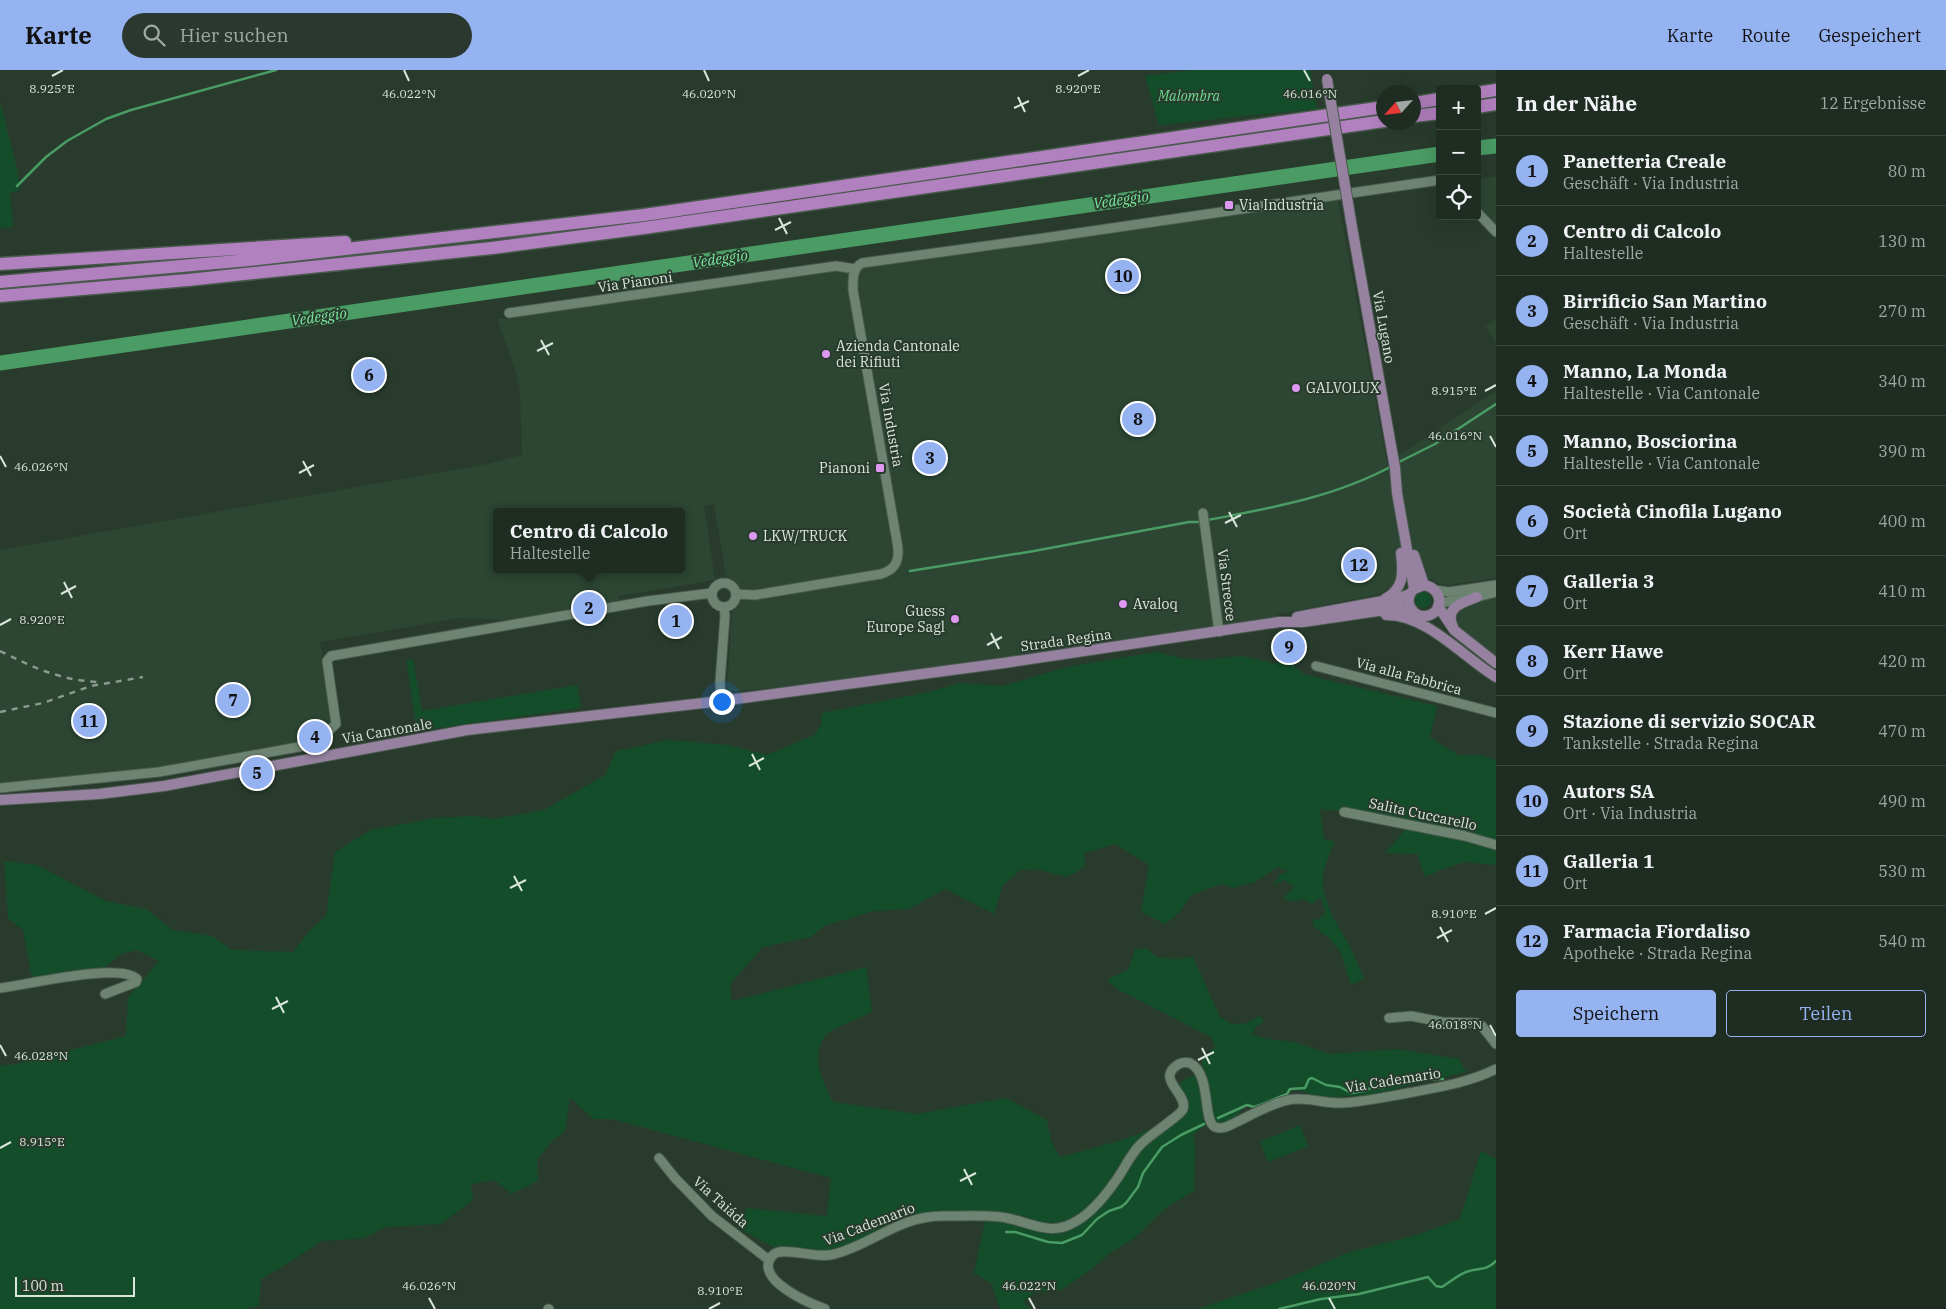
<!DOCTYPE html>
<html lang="de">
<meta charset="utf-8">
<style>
:root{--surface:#1e2c22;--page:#2b382f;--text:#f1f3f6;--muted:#a1a7a5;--line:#3c4840;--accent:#95b2f1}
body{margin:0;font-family:"IBM Plex Serif",serif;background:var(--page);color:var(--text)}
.controls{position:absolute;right:15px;top:15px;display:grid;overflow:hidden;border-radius:5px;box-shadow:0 5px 20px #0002}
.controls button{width:45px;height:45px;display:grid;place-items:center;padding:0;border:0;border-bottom:1px solid var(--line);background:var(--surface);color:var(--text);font:25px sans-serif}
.compass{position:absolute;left:1376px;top:15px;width:45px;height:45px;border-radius:50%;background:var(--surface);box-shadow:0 5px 20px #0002;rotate:243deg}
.scale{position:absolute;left:15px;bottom:12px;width:120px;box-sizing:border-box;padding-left:5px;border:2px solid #dae6dc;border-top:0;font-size:14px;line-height:18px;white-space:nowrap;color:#dae6dc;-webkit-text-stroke:4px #283b2d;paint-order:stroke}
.you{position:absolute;left:721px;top:631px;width:18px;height:18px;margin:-12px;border:4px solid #fff;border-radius:50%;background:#1a73e8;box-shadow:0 0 0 8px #1a73e833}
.badge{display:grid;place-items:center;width:32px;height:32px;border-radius:50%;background:var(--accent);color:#111;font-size:16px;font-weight:700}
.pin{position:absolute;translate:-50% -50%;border:2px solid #fff;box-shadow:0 1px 5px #0006}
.popup{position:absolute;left:493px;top:438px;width:192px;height:65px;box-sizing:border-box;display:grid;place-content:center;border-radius:5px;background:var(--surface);filter:drop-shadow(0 1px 4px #0005);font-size:16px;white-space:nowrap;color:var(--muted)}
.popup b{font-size:19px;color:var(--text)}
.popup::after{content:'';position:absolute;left:50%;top:100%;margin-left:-10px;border:10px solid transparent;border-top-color:var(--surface)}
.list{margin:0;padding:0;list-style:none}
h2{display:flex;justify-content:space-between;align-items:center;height:65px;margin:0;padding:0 20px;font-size:21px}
h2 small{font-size:16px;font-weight:400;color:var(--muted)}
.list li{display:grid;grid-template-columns:32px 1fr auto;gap:15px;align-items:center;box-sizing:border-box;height:70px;padding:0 20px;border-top:1px solid var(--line)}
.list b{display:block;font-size:19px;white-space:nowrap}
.list p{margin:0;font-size:16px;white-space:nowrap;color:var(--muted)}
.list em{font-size:16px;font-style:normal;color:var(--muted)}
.actions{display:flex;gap:10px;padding:15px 20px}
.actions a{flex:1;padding:11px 0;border:1px solid var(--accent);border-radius:5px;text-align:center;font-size:18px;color:var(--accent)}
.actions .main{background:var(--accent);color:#111}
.icon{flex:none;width:28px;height:28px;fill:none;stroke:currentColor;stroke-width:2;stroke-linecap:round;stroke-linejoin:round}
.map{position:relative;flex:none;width:1496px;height:1239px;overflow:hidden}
header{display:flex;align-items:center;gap:30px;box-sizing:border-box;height:70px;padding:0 25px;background:var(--accent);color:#111}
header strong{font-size:24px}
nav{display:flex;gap:28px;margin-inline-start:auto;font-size:18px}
.search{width:350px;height:45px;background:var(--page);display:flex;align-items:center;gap:12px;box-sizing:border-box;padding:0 18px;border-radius:28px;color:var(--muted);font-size:19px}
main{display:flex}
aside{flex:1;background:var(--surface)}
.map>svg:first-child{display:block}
</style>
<header>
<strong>Karte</strong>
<div class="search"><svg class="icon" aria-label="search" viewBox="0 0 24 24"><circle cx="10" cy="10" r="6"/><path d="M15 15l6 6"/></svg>Hier suchen</div>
<nav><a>Karte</a><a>Route</a><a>Gespeichert</a></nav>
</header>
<main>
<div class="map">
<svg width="1496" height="1239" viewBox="0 0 1496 1239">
<rect width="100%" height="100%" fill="#283b2d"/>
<!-- built -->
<path fill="#2c4633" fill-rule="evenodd" d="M1496,106V154L1477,135V109Z
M1336,119L1387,393L1496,321V508L1448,515L1440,514L1430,509L1395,514L1380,524L1278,544L1279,552L913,606L727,622L732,539L714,434L704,436L715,510L619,526V531L511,550L460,548L320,572L332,651L318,665L300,674L173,696L0,714V480L487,394L522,385L520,322L516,302L497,249L507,248L509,245ZM496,442H682V499H496Z
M1496,249V272L1485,257Z
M1496,527V588L1459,558L1455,550L1456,542L1463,535Z"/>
<!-- green -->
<path fill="#134d29" d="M1192,0H1310L1317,39L1159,55L1145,6Z
M0,32L17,99L20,120L10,123L13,157L0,158Z
M1415 530a8 8 0 1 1 16 0a8 8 0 1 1-16 0Z
M1156,582L1181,588L1203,590L1242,586L1272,593L1288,592L1304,604L1319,608L1437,636L1430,667L1458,685H1479L1496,690V795L1465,792L1440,800L1425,807L1417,784L1385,783L1410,754L1357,743L1320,739L1324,769L1335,772C1330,784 1322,799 1323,813C1324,838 1341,859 1352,881C1357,890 1360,900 1364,909L1351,915L1340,881L1329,868L1313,856V849L1318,850L1325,843L1321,827L1312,834L1304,829L1293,831L1283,828L1294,817L1284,810L1273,815L1280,805L1288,801L1278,797L1255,812L1233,818L1222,814L1191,825L1179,843L1165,854L1141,842L1149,795L1115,774L1084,783L1085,795C1066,812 1063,806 1041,800C1035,799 1027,800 1020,800L1002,817L994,844L945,819L909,839L874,841L824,856L811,867L763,877L730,914L732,931L866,897L872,942C863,947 831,959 826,965C809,986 823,1012 833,1032L917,1044L1006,1028L1047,1050L1051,1071L1060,1087C1101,1076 1146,1066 1181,1042L1175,1018L1185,1009L1199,1004L1203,988L1215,977L1211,967L1117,919L1107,910L1129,899L1135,879L1147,878L1157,887L1175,889L1193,887L1220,947L1232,954L1247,953L1260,946L1264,951L1256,957L1252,964L1267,969L1295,972L1330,984L1397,979L1459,989L1466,1002L1369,1025L1318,1028L1297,1019L1256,1036L1245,1034L1233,1053L1224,1057L1209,1052L1193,1065L1195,1076L1194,1121L1167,1137L1133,1169L1113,1181L1093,1198L1061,1220L1034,1223L1023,1232L1032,1239H1000L992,1214L974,1203L986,1147L935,1146L845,1181H781L738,1158L747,1138L827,1146L831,1108L612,1049H593L570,1027L565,1061L553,1070L537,1090L538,1111L511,1124L495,1110L471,1114L473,1130L441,1154L386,1157L364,1168L322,1171L282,1197L261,1209L259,1236L248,1238V1239H0V996L16,994L126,966L128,927L159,891L137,880L121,884L104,898L32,908L23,860L8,848L4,791L37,795L106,831L146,839L173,860L212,866L232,880L293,882L311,859L326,846L335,782L371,760L436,748L474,746L494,749L544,740L605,705L616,681L669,670L727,675L767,685L814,665L821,655L822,643L929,622L960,613L1003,616L1067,597Z
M413,589L422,641L577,615L581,638L417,661L406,590Z
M1300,1055L1308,1076L1268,1092L1260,1072Z
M1481,1081L1496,1089V1239H1197L1278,1212L1350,1182L1417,1165L1460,1149Z"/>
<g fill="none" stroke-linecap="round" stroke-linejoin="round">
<!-- stream -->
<path stroke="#4a9b64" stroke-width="2.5" d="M17,116L46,87L67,71L106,49L131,40L276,0
M1397,393L1435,374L1496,334
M1208,450C1271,438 1335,427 1392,396
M910,501L1034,481L1189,452H1201
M1218,1048L1247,1035L1254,1037L1260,1035L1287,1024L1290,1019L1305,1018L1309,1009L1312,1008L1326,1015L1340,1017L1351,1023L1364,1021L1373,1017L1382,1018L1388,1014L1405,1010L1443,1009
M1006,1162H1015L1048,1172L1062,1173L1082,1165L1097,1149L1109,1141L1121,1137L1126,1133L1138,1117L1143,1103L1162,1077L1181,1065L1204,1054
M1279,1239L1321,1229L1359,1224L1428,1207L1436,1216L1442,1217C1450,1212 1458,1205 1466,1202C1479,1197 1485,1202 1496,1191"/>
<!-- river -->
<path stroke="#4a9b64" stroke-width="15" d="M1477,78L1496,76
M0,293L1440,84"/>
<!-- minor casing -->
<g stroke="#49594d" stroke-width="11">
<path id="minor" d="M1477,142L1496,162
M509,243L836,196L855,199
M1203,443L1219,562
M712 525a12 12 0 1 1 24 0a12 12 0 1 1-24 0Z
M1435,520L1449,522L1496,515
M736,524L755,525L881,504C898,499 900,487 897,472L853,220C853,209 852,199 862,193L1044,168L1440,110
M1439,533L1477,527L1496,522
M1316,596L1496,643
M721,631L720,612L725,546L724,537
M0,718L159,702L304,676L322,667L336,654L327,591L331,586L648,531L712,523
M1344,742L1465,766L1496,775
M0,918C27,915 119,892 137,909L136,912L105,924
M1389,948L1411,946L1442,952L1477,953L1481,955L1496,974
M659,1088L675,1108L712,1146L769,1190
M548,1239H549
M825,1239C809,1233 793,1226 779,1214C770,1206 763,1195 773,1185C782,1175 817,1190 835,1184C875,1173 900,1145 945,1146C963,1146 983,1145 1001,1147C1025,1150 1048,1166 1071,1154C1089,1146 1106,1125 1117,1109C1125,1098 1130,1085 1140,1075C1148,1066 1181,1045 1183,1039C1188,1024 1157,1010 1176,996C1181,992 1185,992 1190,993C1212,1004 1202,1051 1215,1057C1219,1059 1222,1058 1226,1057C1247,1048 1266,1035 1288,1030C1306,1026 1324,1034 1341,1033C1364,1032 1386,1027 1408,1023C1439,1017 1468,1013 1496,999"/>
</g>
<!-- major casing -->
<g stroke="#49594d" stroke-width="12">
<path id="major" d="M1353,163L1395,398L1397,423L1414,519
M1414,485L1424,515
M1385,529C1405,518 1403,502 1401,483
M1438,536L1454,560L1496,593
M1386,545C1426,544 1463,587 1496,607
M1297,547L1399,528L1410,524
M1453,557C1444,537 1462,533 1477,527
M0,730L99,724L164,716L467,660L721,631L1004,593L1279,552H1303L1405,537C1411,540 1416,546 1423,546C1443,547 1446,519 1424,515L1414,519C1407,526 1407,535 1414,542"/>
</g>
<!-- highway casing -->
<g stroke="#49594d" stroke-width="15">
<path id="highway" d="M1477,23L1496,20
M1414,33L1440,29
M1477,37L1496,34
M1414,46L1440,43
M0,194L345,172
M0,212L249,190L644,145L1384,37
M0,226L188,210L492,178L644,158L1384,51"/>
</g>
<!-- minor -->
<use href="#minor" stroke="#6e8473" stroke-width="9"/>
<!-- major -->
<use href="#major" stroke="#9682a0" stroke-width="10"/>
<!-- highway -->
<use href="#highway" stroke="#b180be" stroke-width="12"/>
<!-- rail -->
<path stroke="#8b9a8e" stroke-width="2.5" stroke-dasharray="6 6" stroke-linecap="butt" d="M0,581C32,597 60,610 97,612
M0,642L43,633L91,616L143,607"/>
<!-- major-bridge casing -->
<g stroke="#49594d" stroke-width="12" stroke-linecap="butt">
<path id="major-bridge" d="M1327,9L1353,163"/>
</g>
<!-- major-bridge -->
<use href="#major-bridge" stroke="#9682a0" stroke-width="10"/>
</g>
<!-- ticks -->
<path fill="none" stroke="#dae6dc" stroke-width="2" d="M404,0L409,11M704,0L709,11M1304,0L1310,11M52,6L63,0M1078,6L1089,0M1018,27L1025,42M1014,38L1029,31M779,148L787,164M775,160L791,152M541,270L549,285M537,281L553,273M1485,321L1496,315M1490,366L1496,377M0,386L6,397M303,391L311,406M299,403L314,395M1229,442L1237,457M1225,453L1241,445M64,512L72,528M61,524L76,516M0,555L11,549M991,563L999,579M987,575L1002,567M752,684L760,700M749,696L764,688M514,806L522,821M510,818L526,810M1485,844L1496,838M1440,857L1448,872M1437,868L1452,860M276,927L284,943M272,939L288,931M1490,955L1496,966M0,975L6,986M1202,978L1210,994M1198,990L1214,982M0,1078L11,1072M964,1099L972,1115M960,1111L976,1103M429,1228L435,1239M1029,1228L1035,1239M1329,1228L1335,1239M709,1239L720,1233"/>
<!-- markers -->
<g fill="#df98f1" stroke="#283b2d" stroke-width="2">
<rect x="1224" y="130" width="10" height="10" rx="2.5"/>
<circle cx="826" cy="284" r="5"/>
<circle cx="1296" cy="318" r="5"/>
<rect x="875" y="393" width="10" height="10" rx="2.5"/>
<circle cx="753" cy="466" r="5"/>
<circle cx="1123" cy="534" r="5"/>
<circle cx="955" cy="549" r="5"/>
</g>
<g text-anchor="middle" stroke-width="4" stroke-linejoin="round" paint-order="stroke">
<!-- park labels -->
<g font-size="14" font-style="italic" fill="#6eda91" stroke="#283b2d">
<text x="1189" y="31">Malombra</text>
</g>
<!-- poi labels -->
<g font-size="14" fill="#dae6dc" stroke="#283b2d" text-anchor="start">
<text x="1239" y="140">Via Industria</text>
<text x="836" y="281">Azienda Cantonale<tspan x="836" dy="16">dei Rifiuti</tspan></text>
<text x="1306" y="323">GALVOLUX</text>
<text x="870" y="403" text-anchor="end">Pianoni</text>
<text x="763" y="471">LKW/TRUCK</text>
<text x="1133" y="539">Avaloq</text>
<text x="945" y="546" text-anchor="end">Guess<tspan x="945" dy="16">Europe Sagl</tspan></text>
</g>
<!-- street labels -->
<g font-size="14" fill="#dae6dc" stroke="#283b2d">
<text transform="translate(635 212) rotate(-8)" y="5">Via Pianoni</text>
<text transform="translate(1384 257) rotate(80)" y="5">Via Lugano</text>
<text transform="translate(891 355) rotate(80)" y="5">Via Industria</text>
<text transform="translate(1227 515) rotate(83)" y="5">Via Strecce</text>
<text transform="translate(1066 570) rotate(-8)" y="5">Strada Regina</text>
<text transform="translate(1409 606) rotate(15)" y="5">Via alla Fabbrica</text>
<text transform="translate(387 661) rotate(-10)" y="5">Via Cantonale</text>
<text transform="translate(1423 744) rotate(12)" y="5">Salita Cuccarello</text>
<text transform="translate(1393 1010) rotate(-9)" y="5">Via Cademario</text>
<text transform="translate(721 1132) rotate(42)" y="5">Via Taiáda</text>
<text transform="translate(869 1154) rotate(-21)" y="5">Via Cademario</text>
</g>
<!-- water labels -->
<g font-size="15" font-style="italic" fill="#7de99e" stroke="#283b2d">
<text transform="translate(1121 130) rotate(-8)" y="5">Vedeggio</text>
<text transform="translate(720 189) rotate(-8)" y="5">Vedeggio</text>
<text transform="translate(319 247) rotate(-8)" y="5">Vedeggio</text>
</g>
</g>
<g font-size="12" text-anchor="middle" fill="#dae6dc" stroke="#283b2d" stroke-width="4" stroke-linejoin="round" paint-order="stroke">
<text x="52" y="23">8.925°E</text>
<text x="1078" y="23">8.920°E</text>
<text x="409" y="28">46.022°N</text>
<text x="709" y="28">46.020°N</text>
<text x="1310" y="28">46.016°N</text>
<text x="1454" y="325">8.915°E</text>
<text x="1455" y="370">46.016°N</text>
<text x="41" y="401">46.026°N</text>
<text x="42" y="554">8.920°E</text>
<text x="1454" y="848">8.910°E</text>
<text x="1455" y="959">46.018°N</text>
<text x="41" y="990">46.028°N</text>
<text x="42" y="1076">8.915°E</text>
<text x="429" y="1220">46.026°N</text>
<text x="1029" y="1220">46.022°N</text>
<text x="1329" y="1220">46.020°N</text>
<text x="720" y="1225">8.910°E</text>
</g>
</svg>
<div class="controls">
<button>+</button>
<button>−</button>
<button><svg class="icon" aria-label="locate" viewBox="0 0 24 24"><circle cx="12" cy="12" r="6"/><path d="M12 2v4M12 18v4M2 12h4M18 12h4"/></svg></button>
</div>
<svg class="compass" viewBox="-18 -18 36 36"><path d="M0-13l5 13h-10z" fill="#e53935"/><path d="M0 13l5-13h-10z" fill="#a1a7a5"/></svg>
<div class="scale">100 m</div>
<div class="you"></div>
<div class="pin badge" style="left:676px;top:551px">1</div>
<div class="pin badge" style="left:589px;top:538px">2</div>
<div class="popup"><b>Centro di Calcolo</b>Haltestelle</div>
<div class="pin badge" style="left:930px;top:388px">3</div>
<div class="pin badge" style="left:315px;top:667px">4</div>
<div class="pin badge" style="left:257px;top:703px">5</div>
<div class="pin badge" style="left:369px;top:305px">6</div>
<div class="pin badge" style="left:233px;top:630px">7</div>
<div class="pin badge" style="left:1138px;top:349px">8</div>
<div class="pin badge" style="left:1289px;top:577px">9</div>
<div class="pin badge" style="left:1123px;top:206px">10</div>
<div class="pin badge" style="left:89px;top:651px">11</div>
<div class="pin badge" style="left:1359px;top:495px">12</div>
</div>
<aside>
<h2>In der Nähe<small>12 Ergebnisse</small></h2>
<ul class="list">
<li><span class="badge">1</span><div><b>Panetteria Creale</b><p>Geschäft · Via Industria</p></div><em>80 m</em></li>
<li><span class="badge">2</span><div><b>Centro di Calcolo</b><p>Haltestelle</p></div><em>130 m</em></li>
<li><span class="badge">3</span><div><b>Birrificio San Martino</b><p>Geschäft · Via Industria</p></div><em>270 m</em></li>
<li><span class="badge">4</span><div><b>Manno, La Monda</b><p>Haltestelle · Via Cantonale</p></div><em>340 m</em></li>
<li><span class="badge">5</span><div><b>Manno, Bosciorina</b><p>Haltestelle · Via Cantonale</p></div><em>390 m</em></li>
<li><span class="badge">6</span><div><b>Società Cinofila Lugano</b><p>Ort</p></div><em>400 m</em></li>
<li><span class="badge">7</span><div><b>Galleria 3</b><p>Ort</p></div><em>410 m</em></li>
<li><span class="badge">8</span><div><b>Kerr Hawe</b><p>Ort</p></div><em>420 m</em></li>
<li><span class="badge">9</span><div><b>Stazione di servizio SOCAR</b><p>Tankstelle · Strada Regina</p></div><em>470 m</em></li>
<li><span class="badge">10</span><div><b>Autors SA</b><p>Ort · Via Industria</p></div><em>490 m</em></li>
<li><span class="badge">11</span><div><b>Galleria 1</b><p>Ort</p></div><em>530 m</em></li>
<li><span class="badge">12</span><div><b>Farmacia Fiordaliso</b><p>Apotheke · Strada Regina</p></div><em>540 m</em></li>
</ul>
<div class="actions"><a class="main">Speichern</a><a>Teilen</a></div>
</aside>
</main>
